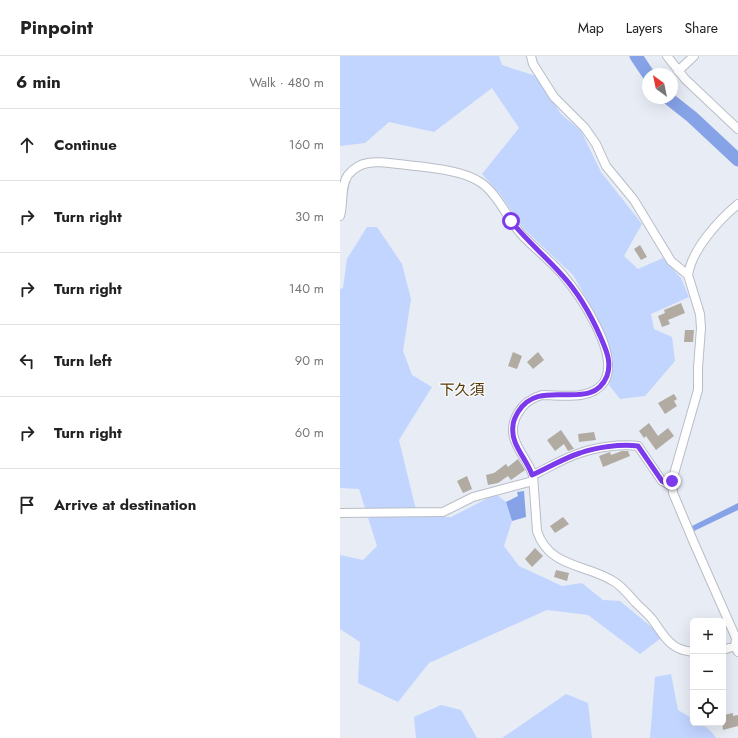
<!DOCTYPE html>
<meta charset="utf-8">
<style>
:root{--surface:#fff;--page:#f6f6f6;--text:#222;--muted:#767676;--line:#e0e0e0}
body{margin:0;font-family:Jost,"Noto Sans JP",sans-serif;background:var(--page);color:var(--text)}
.controls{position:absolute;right:12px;bottom:12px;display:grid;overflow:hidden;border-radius:6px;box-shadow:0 4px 16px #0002}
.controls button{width:36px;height:36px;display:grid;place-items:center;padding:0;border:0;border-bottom:1px solid var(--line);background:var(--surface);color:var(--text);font:20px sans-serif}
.compass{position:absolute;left:302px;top:12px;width:36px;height:36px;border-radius:50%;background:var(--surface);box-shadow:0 4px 16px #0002;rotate:327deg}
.stop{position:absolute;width:12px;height:12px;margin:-9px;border:3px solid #7c3aed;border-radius:50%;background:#fff}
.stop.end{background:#7c3aed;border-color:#fff;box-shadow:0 1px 4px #0008}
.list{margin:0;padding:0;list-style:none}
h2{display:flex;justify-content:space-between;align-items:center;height:52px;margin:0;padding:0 16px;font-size:17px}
h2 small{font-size:13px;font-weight:400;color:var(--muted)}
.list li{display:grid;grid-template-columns:26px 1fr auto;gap:12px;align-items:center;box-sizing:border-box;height:72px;padding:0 16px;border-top:1px solid var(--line)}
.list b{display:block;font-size:15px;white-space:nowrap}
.list em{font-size:13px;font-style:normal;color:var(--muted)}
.icon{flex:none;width:22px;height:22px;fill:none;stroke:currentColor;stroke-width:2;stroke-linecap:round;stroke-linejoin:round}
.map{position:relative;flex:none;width:398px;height:682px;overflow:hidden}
header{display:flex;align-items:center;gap:24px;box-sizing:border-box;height:56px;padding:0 20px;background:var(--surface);border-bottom:1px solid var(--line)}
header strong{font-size:19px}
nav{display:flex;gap:22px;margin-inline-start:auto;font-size:14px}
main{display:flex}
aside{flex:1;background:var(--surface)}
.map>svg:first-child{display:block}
</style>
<header>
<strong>Pinpoint</strong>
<nav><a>Map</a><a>Layers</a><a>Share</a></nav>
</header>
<main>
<aside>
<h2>6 min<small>Walk · 480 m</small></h2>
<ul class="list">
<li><svg class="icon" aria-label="ahead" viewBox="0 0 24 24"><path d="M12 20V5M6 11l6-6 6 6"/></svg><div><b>Continue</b></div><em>160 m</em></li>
<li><svg class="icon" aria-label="right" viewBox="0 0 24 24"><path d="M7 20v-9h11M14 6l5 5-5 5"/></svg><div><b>Turn right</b></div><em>30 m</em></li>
<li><svg class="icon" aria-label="right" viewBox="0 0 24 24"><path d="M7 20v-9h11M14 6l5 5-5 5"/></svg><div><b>Turn right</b></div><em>140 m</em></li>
<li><svg class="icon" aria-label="left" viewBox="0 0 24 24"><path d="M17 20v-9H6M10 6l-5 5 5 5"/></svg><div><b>Turn left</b></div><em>90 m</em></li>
<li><svg class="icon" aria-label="right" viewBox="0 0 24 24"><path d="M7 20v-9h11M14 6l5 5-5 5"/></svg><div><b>Turn right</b></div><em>60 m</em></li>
<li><svg class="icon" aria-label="arrive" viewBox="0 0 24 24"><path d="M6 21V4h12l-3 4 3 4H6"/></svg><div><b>Arrive at destination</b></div></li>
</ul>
</aside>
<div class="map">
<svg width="398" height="682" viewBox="0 0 398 682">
<rect width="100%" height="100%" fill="#e7ecf5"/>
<!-- green -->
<path fill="#c2d5ff" d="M0,0H159L162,9L196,20L221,58L241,75L261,116L302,168L284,200L298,213L323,202L341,222L349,241L311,258L314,273L332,281L335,305L305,340L280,343L269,329L273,304L257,261L233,219L184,173L160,138L142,118L179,72L152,32L94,76L49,66L25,87L0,90Z
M27,171H37L62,208L71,243L63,295L72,319L92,331L59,384L75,450L83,461H111L156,438L166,446L172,465L164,490L179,510L222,530L242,527L263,544L280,545L314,573L321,582L300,598L248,559L207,554L89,607L58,646L18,627L20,586L0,573V499L23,504L37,490L19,433L0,432V233L3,232L7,203Z
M331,618L338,654L353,663V667C363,667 371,674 376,682H310L315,621Z
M226,638L248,647L252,682H162Z
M101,649L121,654L137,682H76L74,661Z"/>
<!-- water -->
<path fill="#86a3e7" d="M184,435L186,461L172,465L166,446L178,440L177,436Z
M398,447V454L354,475L352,470Z"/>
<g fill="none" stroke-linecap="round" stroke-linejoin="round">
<!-- river -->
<path stroke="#86a3e7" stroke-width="13" d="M296,0L308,18
M328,42L352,61L398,104"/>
</g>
<!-- building -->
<path fill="#b1aba2" d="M300,189L307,201L301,204L294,193Z
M341,247L345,257L328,264L330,268L322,271L318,260L325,257L324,254Z
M345,274H354L353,286H344Z
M173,296L182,300L177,313L168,310Z
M198,296L204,304L193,313L187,306Z
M334,338L337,343L334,345L337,350L325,358L318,347Z
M309,367L318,380L328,372L334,380L316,394L306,380L304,382L299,375Z
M221,374L234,393H233L228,395L224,388L215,395L207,384Z
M254,376L256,384L239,386L238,378Z
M282,395H288L290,400L263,411L259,400L270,396L271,399Z
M178,403L185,414L171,424L168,420L158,427L148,429L146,419L154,417L166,408L168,411Z
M127,420L132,433L123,437L117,425Z
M223,461L229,468L215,477L210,470Z
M195,492L203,500L192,511L185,503Z
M216,514L229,517L227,525L214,521Z
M393,657V660L398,659V670L383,674L382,667H383V662H385L384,659Z"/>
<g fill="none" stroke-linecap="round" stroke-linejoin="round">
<!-- minor casing -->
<g stroke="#b8bdc6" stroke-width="10">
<path id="minor" d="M191,0L193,8L214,41L245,72L256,88L266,110L294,144L331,205L348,219
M327,0L345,23L398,73
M338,15L354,0
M398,148C379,164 352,193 348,219L360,258L361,272L358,312V334L332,425L333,437L354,487L396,582L395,590L398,596
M0,160C4,146 0,131 8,119C13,113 21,108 28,107C38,105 49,107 58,108C82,111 121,113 140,126C157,137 168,163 181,178C194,192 210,204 222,218C240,239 281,299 264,326C251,345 221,339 202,339C191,342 183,348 178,357C163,382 185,397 193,419L197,475C209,512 246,508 273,525C282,530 288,538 295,546C301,552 307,557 312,563C319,572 324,583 333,589C339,594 346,595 353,596
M193,419C208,412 224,402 240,397C257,391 280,388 298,390L322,425L332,430
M0,457L103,456L133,441L193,425
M383,594L395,590L398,588"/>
</g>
<!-- minor -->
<use href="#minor" stroke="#fff" stroke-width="8"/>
</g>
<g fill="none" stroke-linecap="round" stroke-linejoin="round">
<!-- route -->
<path stroke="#7c3aed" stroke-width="5" d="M171,165C186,184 205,200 221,218C238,236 251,259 261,282C266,294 272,306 267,320C251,359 200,319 178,356C176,360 173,364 173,370C170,388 187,403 192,419C208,412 224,402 240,397C257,391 280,388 298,390L322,425L332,430V425"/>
</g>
<g text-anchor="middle" stroke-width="3" stroke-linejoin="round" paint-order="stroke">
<!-- neighbourhood labels -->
<g font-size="15" fill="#5a3a00" stroke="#f6f9ff">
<text x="122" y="339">下久須</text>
</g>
</g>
</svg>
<div class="controls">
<button>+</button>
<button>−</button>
<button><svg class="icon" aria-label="locate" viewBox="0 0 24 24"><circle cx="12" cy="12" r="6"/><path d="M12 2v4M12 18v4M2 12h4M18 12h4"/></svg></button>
</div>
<svg class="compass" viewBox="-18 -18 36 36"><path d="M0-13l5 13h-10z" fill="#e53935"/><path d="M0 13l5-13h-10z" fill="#767676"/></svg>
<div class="stop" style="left:171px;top:165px"></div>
<div class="stop end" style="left:332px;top:425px"></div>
</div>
</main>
